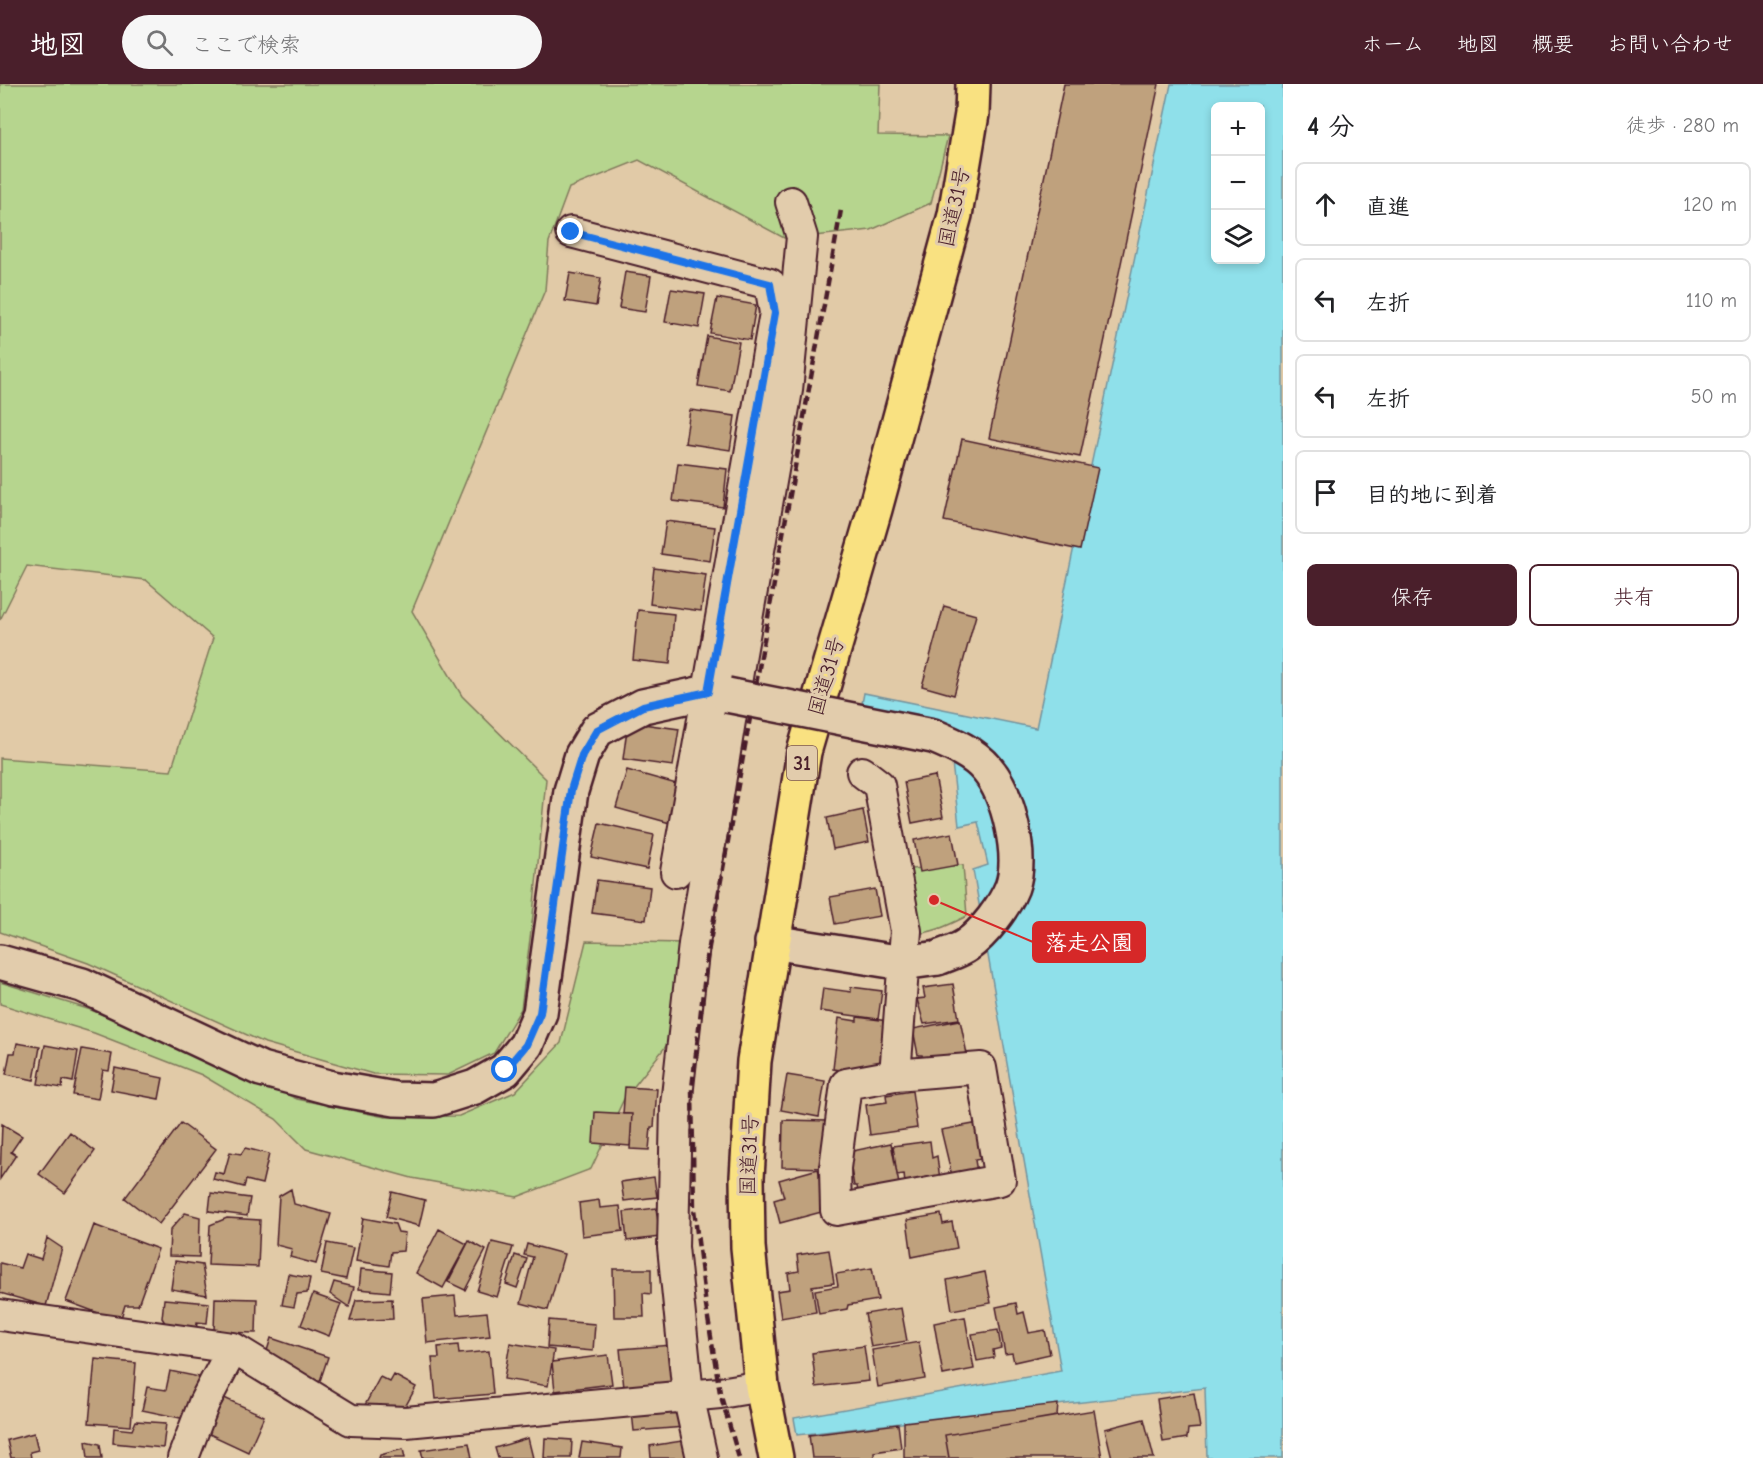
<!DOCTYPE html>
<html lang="ja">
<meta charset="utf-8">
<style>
:root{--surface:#fff;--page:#f6f6f6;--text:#202124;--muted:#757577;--line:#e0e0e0;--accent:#4a1f2b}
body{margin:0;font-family:"Comic Neue","Klee One",sans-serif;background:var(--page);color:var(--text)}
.controls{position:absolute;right:18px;top:18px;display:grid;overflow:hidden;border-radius:9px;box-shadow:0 3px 9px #0003}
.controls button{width:54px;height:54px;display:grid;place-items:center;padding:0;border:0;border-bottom:2px solid var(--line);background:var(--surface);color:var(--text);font:30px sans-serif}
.stop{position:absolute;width:18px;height:18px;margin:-14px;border:4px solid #1a73e8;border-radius:50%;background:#fff}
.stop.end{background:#1a73e8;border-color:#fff;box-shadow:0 2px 6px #0008}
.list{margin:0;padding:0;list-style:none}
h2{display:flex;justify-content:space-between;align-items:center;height:78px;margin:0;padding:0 24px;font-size:26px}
h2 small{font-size:20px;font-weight:400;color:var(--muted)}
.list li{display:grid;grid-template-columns:39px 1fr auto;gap:18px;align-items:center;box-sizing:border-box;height:84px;margin:0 12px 12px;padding:0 12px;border:2px solid var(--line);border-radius:9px}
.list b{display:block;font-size:22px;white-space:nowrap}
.list em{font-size:20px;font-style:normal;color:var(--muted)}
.actions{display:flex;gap:12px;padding:18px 24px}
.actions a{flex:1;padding:14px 0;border:2px solid var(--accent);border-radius:9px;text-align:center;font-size:21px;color:var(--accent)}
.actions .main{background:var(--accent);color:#fff}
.icon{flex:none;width:33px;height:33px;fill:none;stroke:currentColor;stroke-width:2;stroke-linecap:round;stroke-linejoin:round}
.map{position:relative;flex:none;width:1283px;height:1374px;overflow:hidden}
header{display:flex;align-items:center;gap:36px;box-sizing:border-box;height:84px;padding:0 30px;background:var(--accent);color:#fff}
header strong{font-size:28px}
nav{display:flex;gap:33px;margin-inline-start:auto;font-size:21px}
.search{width:420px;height:54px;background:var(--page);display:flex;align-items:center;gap:15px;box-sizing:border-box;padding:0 21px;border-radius:33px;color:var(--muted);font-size:22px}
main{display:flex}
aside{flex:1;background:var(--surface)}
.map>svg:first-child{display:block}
</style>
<header>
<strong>地図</strong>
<div class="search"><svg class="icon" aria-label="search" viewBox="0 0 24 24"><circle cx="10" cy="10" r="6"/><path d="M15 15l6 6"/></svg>ここで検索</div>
<nav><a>ホーム</a><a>地図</a><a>概要</a><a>お問い合わせ</a></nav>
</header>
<main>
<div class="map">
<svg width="1283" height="1374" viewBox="0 0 1283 1374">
<rect width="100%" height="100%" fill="#e1caa7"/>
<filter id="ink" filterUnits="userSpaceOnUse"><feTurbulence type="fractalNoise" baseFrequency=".0167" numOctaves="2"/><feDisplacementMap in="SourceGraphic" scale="12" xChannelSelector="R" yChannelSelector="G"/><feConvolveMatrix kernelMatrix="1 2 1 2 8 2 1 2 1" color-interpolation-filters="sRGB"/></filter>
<g filter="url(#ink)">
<!-- green -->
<path fill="#b6d58e" stroke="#807a5c" stroke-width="1.5" d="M0,0H880L878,51L948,52L931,119L871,146L786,155L639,76L569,104L549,158L545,206L412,527L462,612L546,695L533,831L521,925L494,969L448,991L373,990L265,959L88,879L0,848V674L171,687L213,554L146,496L27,482L0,536Z
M963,781L967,832C947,842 931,850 909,850L898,786Z
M586,857L684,859L690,898L666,962L624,1015L591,1085L517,1113L412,1094L306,1065L276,1035L202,991L94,949L0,920V898L91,926L194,968L297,1015L385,1033L459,1032L515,1008L561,959Z"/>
<!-- water -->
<path fill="#8fe0ea" stroke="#73939e" stroke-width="1.5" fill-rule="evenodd" d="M1171,0H1283V1374H1207L1205,1304L797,1351L794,1334L1061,1287L973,786L988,781L978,738L959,742L950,660L860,630L864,609L1036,644ZM1216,22H1260V176H1216Z"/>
<!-- building -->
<path fill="#bfa17d" stroke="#4a1f2b" stroke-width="1.5" d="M1064,0H1159L1080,373L989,354Z
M625,188L651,192L645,228L619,224Z
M570,189L601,194L596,222L565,217Z
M671,205L705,210L699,244L665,238Z
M717,214L756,221L750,256L710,249Z
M707,252L739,258L730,307L698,302Z
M690,326L735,332L730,366L685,359Z
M962,355L1098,384L1080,466L944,437Z
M678,379L727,385L723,423L673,417Z
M666,437L715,443L710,477L661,470Z
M654,484L706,491L701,527L650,520Z
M944,522L976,531L954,611L922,602Z
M638,526L674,530L670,580L633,576Z
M628,638L679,645L673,682L623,675Z
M627,686L680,701L670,739L616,724Z
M935,692L943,733L912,739L904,698Z
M863,726L869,758L833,765L827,734Z
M599,739L654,751L647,785L591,773Z
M952,749L958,781L920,788L914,756Z
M597,796L650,803L646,836L592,829Z
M875,805L880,832L835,840L830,813Z
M953,900L959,935L924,940L917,915L925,914L923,904Z
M851,903L882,907L878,935L820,927L823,904L851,908Z
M857,933L888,937L882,979H877V983L864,989L833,985L839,934L857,937Z
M960,936L967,970L924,978L922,971H918L913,945Z
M17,959L40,963L34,996L6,990L10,969H15Z
M45,961L78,967L73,998L63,996L62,1004L38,1000Z
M82,965L112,970L109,987L103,986L98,1015L73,1011Z
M115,984L163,994L159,1015L111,1006Z
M787,991L825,997L819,1033L781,1026Z
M625,1003L657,1005L654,1043H651L649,1066L630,1065L632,1030H623Z
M912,1007L917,1044L870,1051L866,1021L887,1018L886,1011Z
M595,1028L632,1030L630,1062L593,1059Z
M783,1036L829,1037L828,1084L782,1083Z
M181,1039L216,1065L159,1140L125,1114Z
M979,1039L985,1074L975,1076L977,1088L952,1092L941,1046Z
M2,1040L22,1052L11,1068L16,1071L0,1095Z
M70,1048L95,1067L65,1109L39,1090Z
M930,1057L932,1074L937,1072L940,1096L905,1100L904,1090L897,1091L893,1062Z
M891,1059L899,1100L858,1108L857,1102H854L848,1068Z
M245,1064L269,1070L262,1100L246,1096L244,1103L213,1095L215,1088L224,1090L230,1068L241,1070Z
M818,1085L829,1126L780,1139L774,1116L784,1113L779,1096Z
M654,1093L657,1113L624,1117L621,1098Z
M291,1105L294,1120L331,1130L316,1180L290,1173L292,1165L276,1161L279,1112Z
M392,1108L425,1116L419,1142L386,1133Z
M211,1109L250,1114L247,1132L209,1127Z
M599,1116L600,1124L620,1122L623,1147L582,1152L579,1119Z
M656,1124L660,1153L627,1157L624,1128Z
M185,1129L200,1133L199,1173L169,1172L170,1146Z
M941,1130L943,1140L952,1138L957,1164L912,1173L907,1136Z
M227,1134L260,1136L258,1183L208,1181L210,1141Z
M363,1134L395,1140L398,1148L405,1149L403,1167L391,1168L389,1182L356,1177Z
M94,1141L158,1165L138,1221H125L120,1237L66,1217Z
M439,1145L467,1160L443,1204L416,1189Z
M47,1154L62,1164L46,1222L0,1209V1179L20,1184L25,1170L41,1175Z
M469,1157L486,1166L465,1206L448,1198Z
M492,1158L513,1163L497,1213L477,1207Z
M327,1159L353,1164L346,1195L321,1190Z
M527,1160L564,1170L548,1226L521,1219L533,1173L524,1171Z
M829,1166L834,1199L812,1202L816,1228L781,1234L777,1207L790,1205L788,1189L799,1187L797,1171Z
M515,1171L527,1175L517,1204L506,1200Z
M175,1177L202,1181L207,1211L171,1205Z
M872,1184L878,1216L848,1221L847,1225L819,1230L815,1206L838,1202L836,1190Z
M361,1185L392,1188L390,1208L359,1205Z
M613,1185H651V1210L643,1209L644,1233H614Z
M985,1188L991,1219L952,1226L947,1196Z
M288,1190L310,1194L307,1209L297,1210L294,1223L282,1221Z
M334,1198L354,1203L349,1223L330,1210Z
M313,1210L341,1220L329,1252L301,1241Z
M455,1212L457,1231L487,1228L490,1252L427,1259L423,1215Z
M215,1214L257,1215L256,1249L214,1248Z
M164,1215L209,1219L207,1239L197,1238L196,1250L170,1247L162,1234Z
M392,1215L393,1235L350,1237L356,1216Z
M1016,1219L1018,1230L1024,1228L1029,1249L1045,1246L1050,1270L1014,1278L1012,1269L1005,1270L996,1223Z
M901,1224L907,1257L871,1263L865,1230Z
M965,1233L974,1285L943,1291L934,1239Z
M549,1236L595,1240L593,1267L547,1263Z
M998,1246L1001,1264L993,1266L994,1274L977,1277L972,1250Z
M271,1254L328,1273L319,1300L266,1270Z
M919,1258L925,1295L878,1303L872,1266Z
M510,1259L554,1266L548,1302L504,1295Z
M458,1261L459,1270L489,1267L493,1310L436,1315L432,1274H439L438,1263Z
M672,1261L675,1299L624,1304L620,1265Z
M864,1262L869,1297L816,1303L812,1269Z
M608,1271L612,1300L555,1307L552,1278Z
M95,1275L136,1279L131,1342L89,1339Z
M170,1287L204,1294L195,1337L142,1326L147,1303L166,1306Z
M394,1291L416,1303L405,1323L379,1329L365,1321L380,1293L390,1298Z
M1194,1309L1200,1344L1188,1345L1187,1354L1163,1358L1157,1315Z
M222,1313L264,1332L248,1368L205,1348Z
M1058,1320L1057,1332L945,1351L949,1374H904V1338Z
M684,1323L685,1343L634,1347L632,1328Z
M1094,1326L1102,1374H949L945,1351Z
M1144,1335L1154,1374H1112L1105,1345Z
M136,1337L166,1339L163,1364L113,1359L114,1344L132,1346Z
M898,1340L901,1364L874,1368V1374H812L809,1351Z
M34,1349L38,1366L30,1368L31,1374H11L7,1356Z
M528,1354L533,1374H498L495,1364Z
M545,1354L572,1356L571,1374H544Z
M688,1356L690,1374H651L650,1362Z
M86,1357L100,1360L102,1374H88Z
M582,1358L622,1364L621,1374H579Z
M469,1359L472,1374H423L421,1366Z
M403,1365L405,1374H379L380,1371Z"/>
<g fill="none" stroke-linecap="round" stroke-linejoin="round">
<!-- street casing -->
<g stroke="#4a1f2b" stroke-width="34">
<path id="street" d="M571,148L770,200L775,229L676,788
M862,688L879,701L906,847L895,991
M981,984L1000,1096L836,1126L835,1084L846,1000L895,991Z
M0,1231L233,1264L351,1336L406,1338L720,1309L762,1302
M183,1374L204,1319L233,1264
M702,1374L688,1311L673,1163L676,1021L694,860L740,575L787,306L802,153L791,118"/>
</g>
<!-- secondary casing -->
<g stroke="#4a1f2b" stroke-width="38">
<path id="secondary" d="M772,858L903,879L938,874
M0,878L82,901L261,985L332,1004L395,1015L434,1016L475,1003L505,986L526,961L540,929L571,707L582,671L597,646L643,622L708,608L727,611"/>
</g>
<!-- highway casing -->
<g stroke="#4a1f2b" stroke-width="38">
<path id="highway" d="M776,1374L762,1302L748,1163L747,1093L754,977L804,668L875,425L955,131L972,30L973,0"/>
</g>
<!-- street -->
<use href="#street" stroke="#e2ccac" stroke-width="30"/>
<!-- secondary -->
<use href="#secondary" stroke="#e2ccac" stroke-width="33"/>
<!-- highway -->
<use href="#highway" stroke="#f9e181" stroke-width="33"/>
<!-- rail -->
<path stroke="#4a1f2b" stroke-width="4.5" stroke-dasharray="9 4.5" stroke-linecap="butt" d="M739,1374L720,1309L706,1222L694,1125L692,1004L707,874L841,126"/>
<!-- secondary-bridge casing -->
<g stroke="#4a1f2b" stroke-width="38" stroke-linecap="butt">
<path id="secondary-bridge" d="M727,611L933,652C952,660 974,669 987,685C1009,711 1023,772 1012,803C1004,823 984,849 967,861C959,867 947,870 938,874"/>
</g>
<!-- secondary-bridge -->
<use href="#secondary-bridge" stroke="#e2ccac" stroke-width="33"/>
</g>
</g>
<g fill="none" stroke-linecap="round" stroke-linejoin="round" filter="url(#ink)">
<!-- route -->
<path stroke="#1a73e8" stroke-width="8" d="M505,986L526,961L540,929L571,706L582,671L597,646L643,622L708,608L775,229L770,200L571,148"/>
</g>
<g text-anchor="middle" stroke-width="6" stroke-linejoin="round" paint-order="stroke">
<!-- shield labels -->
<rect fill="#e2ccac" stroke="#785352" stroke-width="1.5" x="787" y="662" width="30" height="34" rx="4.5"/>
<g font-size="20" font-weight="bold" fill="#4a1f2b">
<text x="802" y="686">31</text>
</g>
<!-- street labels -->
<g font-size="21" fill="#4a1f2b" stroke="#e2ccac">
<text transform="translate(954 123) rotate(-78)" y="7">国道31号</text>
<text transform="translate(826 592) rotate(-74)" y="7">国道31号</text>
<text transform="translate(749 1071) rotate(-88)" y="7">国道31号</text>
</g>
</g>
<!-- callouts -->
<path fill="none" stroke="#d62828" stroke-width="2" d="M934 816L1033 858"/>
<circle fill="#d62828" stroke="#e2ccac" stroke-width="2" cx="934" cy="816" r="6"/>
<rect fill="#d62828" stroke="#d62828" stroke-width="2" x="1033" y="838" width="112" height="40" rx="6"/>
<g font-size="22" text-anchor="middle" font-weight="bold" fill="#fff">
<text x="1089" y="866">落走公園</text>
</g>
</svg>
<div class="controls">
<button>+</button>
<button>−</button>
<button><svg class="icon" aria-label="layers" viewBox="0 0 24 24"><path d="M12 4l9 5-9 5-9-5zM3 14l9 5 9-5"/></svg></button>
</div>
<div class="stop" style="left:505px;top:986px"></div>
<div class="stop end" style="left:571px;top:148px"></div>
</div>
<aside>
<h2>4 分<small>徒歩 · 280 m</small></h2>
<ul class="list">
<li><svg class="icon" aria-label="ahead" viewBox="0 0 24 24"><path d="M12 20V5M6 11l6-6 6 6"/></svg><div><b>直進</b></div><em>120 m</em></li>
<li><svg class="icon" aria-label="left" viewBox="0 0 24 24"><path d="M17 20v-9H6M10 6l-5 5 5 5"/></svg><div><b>左折</b></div><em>110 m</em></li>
<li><svg class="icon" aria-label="left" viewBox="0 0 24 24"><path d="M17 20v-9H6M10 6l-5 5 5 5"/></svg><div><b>左折</b></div><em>50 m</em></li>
<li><svg class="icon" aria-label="arrive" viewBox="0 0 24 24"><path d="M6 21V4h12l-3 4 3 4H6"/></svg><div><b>目的地に到着</b></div></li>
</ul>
<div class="actions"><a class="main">保存</a><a>共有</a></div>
</aside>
</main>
